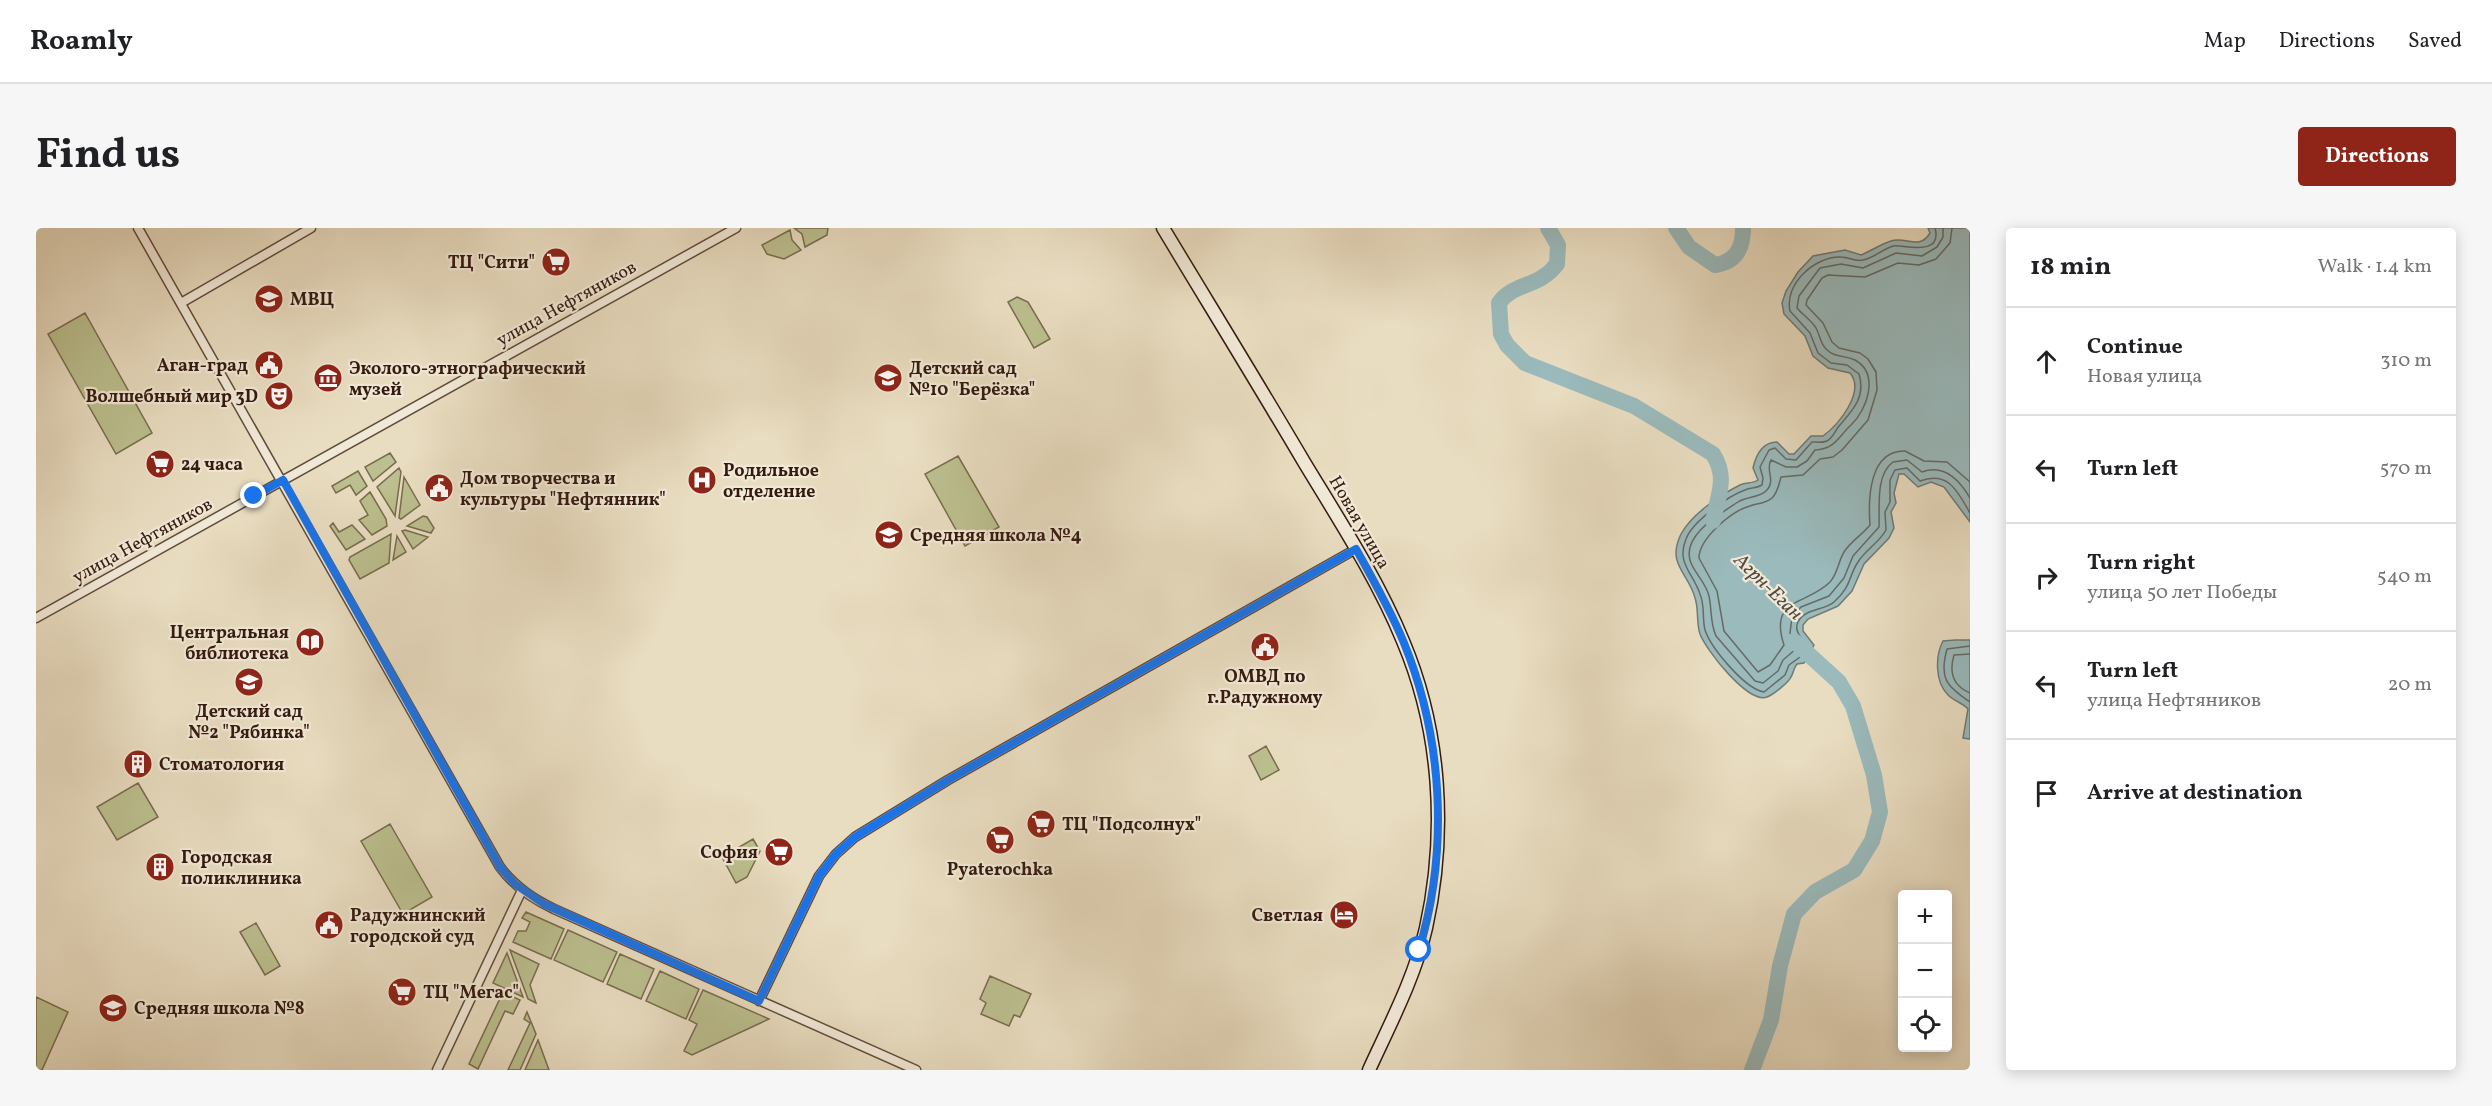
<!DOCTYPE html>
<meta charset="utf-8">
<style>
:root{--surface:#fff;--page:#f6f6f6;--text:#202124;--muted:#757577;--line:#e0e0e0;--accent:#8f2418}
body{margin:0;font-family:Vollkorn,serif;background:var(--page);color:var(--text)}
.controls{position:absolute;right:18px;bottom:18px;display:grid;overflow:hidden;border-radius:6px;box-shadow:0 3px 15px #0003}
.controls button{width:54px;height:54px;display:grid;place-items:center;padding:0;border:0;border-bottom:2px solid var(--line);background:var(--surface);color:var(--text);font:30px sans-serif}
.stop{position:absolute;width:18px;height:18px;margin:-14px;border:4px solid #1a73e8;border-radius:50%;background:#fff}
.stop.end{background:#1a73e8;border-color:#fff;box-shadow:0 2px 6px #0008}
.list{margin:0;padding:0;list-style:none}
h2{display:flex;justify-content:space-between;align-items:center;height:78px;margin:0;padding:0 24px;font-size:26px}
h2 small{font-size:20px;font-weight:400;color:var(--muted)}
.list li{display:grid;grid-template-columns:39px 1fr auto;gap:18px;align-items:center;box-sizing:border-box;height:108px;padding:0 24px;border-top:2px solid var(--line)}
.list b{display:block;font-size:22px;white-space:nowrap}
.list p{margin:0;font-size:20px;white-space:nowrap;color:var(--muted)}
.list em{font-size:20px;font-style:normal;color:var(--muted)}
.icon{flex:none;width:33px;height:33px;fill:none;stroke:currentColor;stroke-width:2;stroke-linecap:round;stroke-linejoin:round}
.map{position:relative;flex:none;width:1934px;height:842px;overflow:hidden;border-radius:6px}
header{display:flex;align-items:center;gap:36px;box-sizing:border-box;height:84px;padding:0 30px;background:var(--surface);border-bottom:2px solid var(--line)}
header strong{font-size:28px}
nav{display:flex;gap:33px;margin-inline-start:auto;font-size:21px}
.intro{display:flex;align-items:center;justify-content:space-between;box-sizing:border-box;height:144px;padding:0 36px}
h1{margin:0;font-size:42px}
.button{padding:15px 27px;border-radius:6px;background:var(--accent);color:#fff;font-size:21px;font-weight:700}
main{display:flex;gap:36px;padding:0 36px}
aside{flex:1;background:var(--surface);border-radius:6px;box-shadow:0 3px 15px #0003}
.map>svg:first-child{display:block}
</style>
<header>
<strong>Roamly</strong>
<nav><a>Map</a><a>Directions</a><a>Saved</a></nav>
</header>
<div class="intro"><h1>Find us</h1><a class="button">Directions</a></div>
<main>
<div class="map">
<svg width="1934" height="842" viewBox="0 0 1934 842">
<rect width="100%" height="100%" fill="#e9ddc1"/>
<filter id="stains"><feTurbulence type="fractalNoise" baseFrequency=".00333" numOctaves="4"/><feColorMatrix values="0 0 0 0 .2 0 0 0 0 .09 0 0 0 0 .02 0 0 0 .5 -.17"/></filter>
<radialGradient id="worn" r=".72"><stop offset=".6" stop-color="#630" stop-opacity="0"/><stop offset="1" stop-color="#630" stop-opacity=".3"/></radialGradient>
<!-- green -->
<path fill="#bcbf8f" stroke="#786c4e" stroke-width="1.5" d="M758,0H792L791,7L769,19L766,6Z
M754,2L756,12L765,22L748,31L731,26L726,17Z
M981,69L992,74L1014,111L998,120L972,74Z
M49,85L116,205L80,226L12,106Z
M354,225L360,234L337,253L329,239Z
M922,228L963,299L929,318L889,246Z
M363,240L365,244L359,288L341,259Z
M322,243L331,258L320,267L314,257L300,265L296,258Z
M368,249L384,277L365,291L363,290Z
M334,264L350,291L351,298L336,307L323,292L332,287L324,273Z
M387,288L391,289L398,300L395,305L371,298Z
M297,295L303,304L316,297L329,311L310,322L294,298Z
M369,302L392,309L377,321L366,303Z
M355,306L353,335L324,351L313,332L314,329Z
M361,308L370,324L357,332Z
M1230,518L1243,542L1225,552L1213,528Z
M102,555L122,589L81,612L61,579Z
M354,596L396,669L367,686L325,613Z
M717,611L724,623L711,649L700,655L686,629Z
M490,684L528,701L515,731L477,714L482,703H490L494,694L486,690Z
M220,695L244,738L229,747L204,704Z
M532,702L581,724L567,754L518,732Z
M474,722L503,736L494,757L500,775L492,771Z
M471,725L487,769L457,755Z
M584,726L618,741L605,771L571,756Z
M624,743L663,761L650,791L610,773Z
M954,748L995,766L984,789L978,787L973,798L945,786L950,775L944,771Z
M667,762L733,791L656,827L648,823L661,796L653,792Z
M467,764L484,772L477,786L469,783L442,841L433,836Z
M0,769L32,784L6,842H0Z
M491,784L500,806L484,842H472L494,795L488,791Z
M502,812L513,842H489Z"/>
<!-- water -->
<path fill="#9ababc" stroke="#717a76" stroke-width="1.5" d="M1892,0H1934V294L1908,259L1895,254L1882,259L1868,246H1863L1858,265L1860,275L1855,284L1858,300L1853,310L1828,336L1816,363L1802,378L1772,391L1767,397V403L1778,417L1768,435L1761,436C1757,441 1758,444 1755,449C1753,454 1737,467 1731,469C1712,476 1670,422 1664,406C1660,394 1663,381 1659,370C1653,345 1630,337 1645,306C1656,286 1684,267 1704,257C1710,254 1716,256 1722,252L1717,240C1720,227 1726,214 1741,214L1753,226H1758L1775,208H1787C1802,197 1830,164 1814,145L1792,140L1777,128L1769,108L1748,86L1746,75L1750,63L1762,44L1777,28L1809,22L1825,27C1835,23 1845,16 1855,13C1870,8 1883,23 1894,5Z
M1919,412H1934V511L1927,510L1932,481C1927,475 1918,473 1912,467C1899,454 1899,428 1907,413Z"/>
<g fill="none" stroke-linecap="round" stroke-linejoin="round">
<!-- shore -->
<path stroke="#676a65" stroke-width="1.5" d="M1899,0C1907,30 1866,16 1857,18C1847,21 1838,30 1827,32C1819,34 1813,29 1805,29C1779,28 1748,56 1754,83L1774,105L1782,125L1795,135L1811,137L1823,146C1830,169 1817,182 1803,198C1799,203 1797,210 1791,213C1787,215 1781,214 1776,214L1760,232L1750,231L1739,220L1733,222L1724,239L1727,250L1726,257C1719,261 1715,259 1709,262C1692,268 1656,294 1650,311C1640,335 1657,345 1664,366C1669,377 1666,390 1669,402C1675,420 1709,461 1728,464L1749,447L1753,437L1764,429L1770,419C1768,411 1757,404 1762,394C1769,380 1788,383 1798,374C1816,358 1812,349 1822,334C1829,322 1843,315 1850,302L1849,284L1854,274V252L1859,242L1871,240L1884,253C1912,243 1921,262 1934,285
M1907,0V9L1901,19L1886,28L1860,25L1827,40L1805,36L1784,40L1763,68L1761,80C1767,87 1775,92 1780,100C1784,107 1784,115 1790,121C1799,130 1808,127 1819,132C1844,146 1831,182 1815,197C1802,209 1799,221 1779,222L1771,233L1761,239H1750L1735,232C1729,242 1740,252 1731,262C1724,270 1711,268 1702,274C1684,286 1644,308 1655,335C1660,347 1670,355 1673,368C1676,382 1674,395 1680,408L1719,453L1727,455L1742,443L1747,432L1761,420L1754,405L1756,389L1765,379L1793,368L1808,350L1817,328L1843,299C1844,280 1839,247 1857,234L1871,232L1886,244C1907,236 1923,251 1934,270
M1916,0L1914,15L1900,31L1883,37L1862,35L1829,49L1792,47L1786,50L1771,72L1770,77L1787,95L1796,114L1803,120L1824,125L1832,131L1840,144L1841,162L1832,192L1806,222L1797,229L1784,231L1767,247L1745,249C1743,256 1742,264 1736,270C1729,276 1722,275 1714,278C1695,283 1663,311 1663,330L1681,363L1688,403L1722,444L1734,437L1748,417C1732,369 1772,377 1794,354C1802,345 1802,334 1808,324C1815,313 1826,307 1834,297C1832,271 1833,222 1869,223L1888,233L1911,234L1934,254
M1934,418L1911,421C1903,450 1910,458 1934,474
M1934,426L1918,427C1913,444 1917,458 1934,465"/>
<!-- river -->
<path stroke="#9ababc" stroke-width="16" d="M1512,0L1522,17L1521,36C1503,60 1478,54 1463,75L1465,106L1471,117L1489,135L1598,178L1677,226C1692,250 1682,267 1677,293
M1640,0L1653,19L1679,37C1700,34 1707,20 1707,0
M1716,842L1735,792L1744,738L1758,686L1779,664L1818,642L1836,613L1844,584L1838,547L1817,478L1803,454L1758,413"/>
<!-- street casing -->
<g stroke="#614b3b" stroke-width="11">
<path id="street" d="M102,0L464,639C478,658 497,671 518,681L880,842
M145,75L275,0
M0,390L700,0
M723,773L783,648L800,626L819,609L912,552L1320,321
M401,842L486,662"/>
</g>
<!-- secondary casing -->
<g stroke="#341a0e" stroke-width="15">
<path id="secondary" d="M1127,0C1174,78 1222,156 1268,234C1303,292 1341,350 1367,413C1405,503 1411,605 1390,700C1379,749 1354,796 1333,842"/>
</g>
<!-- street -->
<use href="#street" stroke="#f1e9d7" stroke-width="8"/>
<!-- secondary -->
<use href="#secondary" stroke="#f1e9d7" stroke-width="12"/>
</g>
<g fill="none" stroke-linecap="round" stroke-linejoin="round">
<!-- route -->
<path stroke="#1a73e8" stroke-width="8" d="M218,268L247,252L464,639L479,656L508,676L723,773L783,648L800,626L819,609L912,552L1320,321C1337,351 1355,383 1368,415C1407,511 1413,622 1383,722"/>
</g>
<!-- icons -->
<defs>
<g id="supermarket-disc" transform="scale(1.5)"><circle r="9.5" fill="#8f2418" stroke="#f1e9d7"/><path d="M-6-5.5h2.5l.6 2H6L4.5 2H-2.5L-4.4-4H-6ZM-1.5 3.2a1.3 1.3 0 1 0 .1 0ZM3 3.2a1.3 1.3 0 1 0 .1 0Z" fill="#fff"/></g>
<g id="school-disc" transform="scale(1.5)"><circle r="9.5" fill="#8f2418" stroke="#f1e9d7"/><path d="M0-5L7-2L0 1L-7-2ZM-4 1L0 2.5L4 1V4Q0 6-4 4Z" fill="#fff"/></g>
<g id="civic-disc" transform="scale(1.5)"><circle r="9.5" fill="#8f2418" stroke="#f1e9d7"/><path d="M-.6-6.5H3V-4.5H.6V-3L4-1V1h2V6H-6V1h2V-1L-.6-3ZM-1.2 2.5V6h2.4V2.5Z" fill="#fff"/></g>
<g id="museum-disc" transform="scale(1.5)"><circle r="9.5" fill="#8f2418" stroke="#f1e9d7"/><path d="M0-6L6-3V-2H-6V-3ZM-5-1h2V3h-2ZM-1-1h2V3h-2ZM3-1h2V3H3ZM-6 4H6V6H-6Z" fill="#fff"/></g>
<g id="theatre-disc" transform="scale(1.5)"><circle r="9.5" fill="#8f2418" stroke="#f1e9d7"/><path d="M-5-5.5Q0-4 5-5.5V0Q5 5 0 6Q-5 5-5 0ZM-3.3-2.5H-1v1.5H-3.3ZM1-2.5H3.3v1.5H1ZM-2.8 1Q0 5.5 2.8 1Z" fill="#fff"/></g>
<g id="hospital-disc" transform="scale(1.5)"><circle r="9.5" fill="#8f2418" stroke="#f1e9d7"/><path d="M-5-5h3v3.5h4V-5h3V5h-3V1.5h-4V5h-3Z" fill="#fff"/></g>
<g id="library-disc" transform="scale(1.5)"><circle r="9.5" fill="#8f2418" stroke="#f1e9d7"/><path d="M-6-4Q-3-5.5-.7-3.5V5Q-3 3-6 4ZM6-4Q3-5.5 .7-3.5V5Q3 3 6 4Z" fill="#fff"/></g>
<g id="building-disc" transform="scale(1.5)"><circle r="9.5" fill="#8f2418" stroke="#f1e9d7"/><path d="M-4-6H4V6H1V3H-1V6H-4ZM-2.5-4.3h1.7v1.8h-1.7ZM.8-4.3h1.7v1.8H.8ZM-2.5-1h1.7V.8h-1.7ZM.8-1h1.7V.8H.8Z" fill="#fff"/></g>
<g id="hotel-disc" transform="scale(1.5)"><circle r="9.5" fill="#8f2418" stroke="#f1e9d7"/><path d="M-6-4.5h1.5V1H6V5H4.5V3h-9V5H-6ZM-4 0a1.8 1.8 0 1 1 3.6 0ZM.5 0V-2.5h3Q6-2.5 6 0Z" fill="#fff"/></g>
</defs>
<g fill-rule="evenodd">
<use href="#supermarket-disc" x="520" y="34"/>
<use href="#school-disc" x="233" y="71"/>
<use href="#civic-disc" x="233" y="137"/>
<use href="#museum-disc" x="292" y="150"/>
<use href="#school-disc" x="852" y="150"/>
<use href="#theatre-disc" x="243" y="168"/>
<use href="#supermarket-disc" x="124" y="236"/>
<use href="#hospital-disc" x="666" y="252"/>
<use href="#civic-disc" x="403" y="260"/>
<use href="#school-disc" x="853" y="307"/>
<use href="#library-disc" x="274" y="414"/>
<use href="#civic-disc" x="1229" y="419"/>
<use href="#school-disc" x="213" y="454"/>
<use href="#building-disc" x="102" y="536"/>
<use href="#supermarket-disc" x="1005" y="596"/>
<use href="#supermarket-disc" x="964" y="612"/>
<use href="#supermarket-disc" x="743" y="624"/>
<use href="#building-disc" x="124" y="639"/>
<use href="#hotel-disc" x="1308" y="687"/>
<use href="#civic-disc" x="293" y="697"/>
<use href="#supermarket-disc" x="366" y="764"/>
<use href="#school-disc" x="77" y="780"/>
</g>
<g text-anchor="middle" stroke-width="4.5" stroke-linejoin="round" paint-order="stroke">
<!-- poi labels -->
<g font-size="18" font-weight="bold" fill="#341a0e" stroke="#f1e9d7" text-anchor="start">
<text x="499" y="40" text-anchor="end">ТЦ "Сити"</text>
<text x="254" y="77">МВЦ</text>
<text x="212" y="143" text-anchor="end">Аган-град</text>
<text x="313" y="146">Эколого-этнографический<tspan x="313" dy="21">музей</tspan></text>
<text x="873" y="146">Детский сад<tspan x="873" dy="21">№10 "Берёзка"</tspan></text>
<text x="222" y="174" text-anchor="end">Волшебный мир 3D</text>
<text x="145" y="242">24 часа</text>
<text x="687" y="248">Родильное<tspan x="687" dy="21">отделение</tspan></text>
<text x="424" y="256">Дом творчества и<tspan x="424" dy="21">культуры "Нефтянник"</tspan></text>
<text x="874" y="313">Средняя школа №4</text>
<text x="253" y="410" text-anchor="end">Центральная<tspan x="253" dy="21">библиотека</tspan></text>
<text x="1229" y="454" text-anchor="middle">ОМВД по<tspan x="1229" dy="21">г.Радужному</tspan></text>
<text x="213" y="489" text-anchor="middle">Детский сад<tspan x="213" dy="21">№2 "Рябинка"</tspan></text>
<text x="123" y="542">Стоматология</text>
<text x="1026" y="602">ТЦ "Подсолнух"</text>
<text x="722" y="630" text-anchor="end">София</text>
<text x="145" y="635">Городская<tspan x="145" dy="21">поликлиника</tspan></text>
<text x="964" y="647" text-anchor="middle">Pyaterochka</text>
<text x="314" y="693">Радужнинский<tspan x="314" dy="21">городской суд</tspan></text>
<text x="1287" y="693" text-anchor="end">Светлая</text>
<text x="387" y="770">ТЦ "Мегас"</text>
<text x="98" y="786">Средняя школа №8</text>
</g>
<!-- street labels -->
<g font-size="18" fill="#341a0e" stroke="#f1e9d7">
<text transform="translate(530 75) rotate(-29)" y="6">улица Нефтяников</text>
<text transform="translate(1324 294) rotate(60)" y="6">Новая улица</text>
<text transform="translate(106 312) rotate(-29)" y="6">улица Нефтяников</text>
</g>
<!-- water labels -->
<g font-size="20" font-style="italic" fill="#534a42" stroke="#f1e9d7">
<text transform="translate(1733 358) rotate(44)" y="7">Агрн-Еган</text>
</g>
</g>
<rect width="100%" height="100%" filter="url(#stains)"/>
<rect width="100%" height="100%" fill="url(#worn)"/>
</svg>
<div class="controls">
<button>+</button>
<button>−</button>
<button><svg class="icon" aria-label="locate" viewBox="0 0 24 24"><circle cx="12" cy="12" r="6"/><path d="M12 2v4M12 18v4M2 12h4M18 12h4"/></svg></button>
</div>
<div class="stop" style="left:1383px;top:722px"></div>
<div class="stop end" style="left:218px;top:268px"></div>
</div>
<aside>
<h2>18 min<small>Walk · 1.4 km</small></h2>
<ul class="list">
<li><svg class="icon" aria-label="ahead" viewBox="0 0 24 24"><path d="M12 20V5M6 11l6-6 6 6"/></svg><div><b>Continue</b><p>Новая улица</p></div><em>310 m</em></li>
<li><svg class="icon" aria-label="left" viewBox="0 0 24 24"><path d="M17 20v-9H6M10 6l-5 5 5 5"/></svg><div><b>Turn left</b></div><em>570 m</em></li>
<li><svg class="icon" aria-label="right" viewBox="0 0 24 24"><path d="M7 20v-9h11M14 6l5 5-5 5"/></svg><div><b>Turn right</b><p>улица 50 лет Победы</p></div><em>540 m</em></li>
<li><svg class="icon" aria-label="left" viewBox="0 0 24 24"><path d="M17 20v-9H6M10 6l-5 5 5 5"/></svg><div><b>Turn left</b><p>улица Нефтяников</p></div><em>20 m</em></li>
<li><svg class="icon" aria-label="arrive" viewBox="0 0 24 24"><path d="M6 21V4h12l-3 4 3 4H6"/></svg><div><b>Arrive at destination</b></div></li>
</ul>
</aside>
</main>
